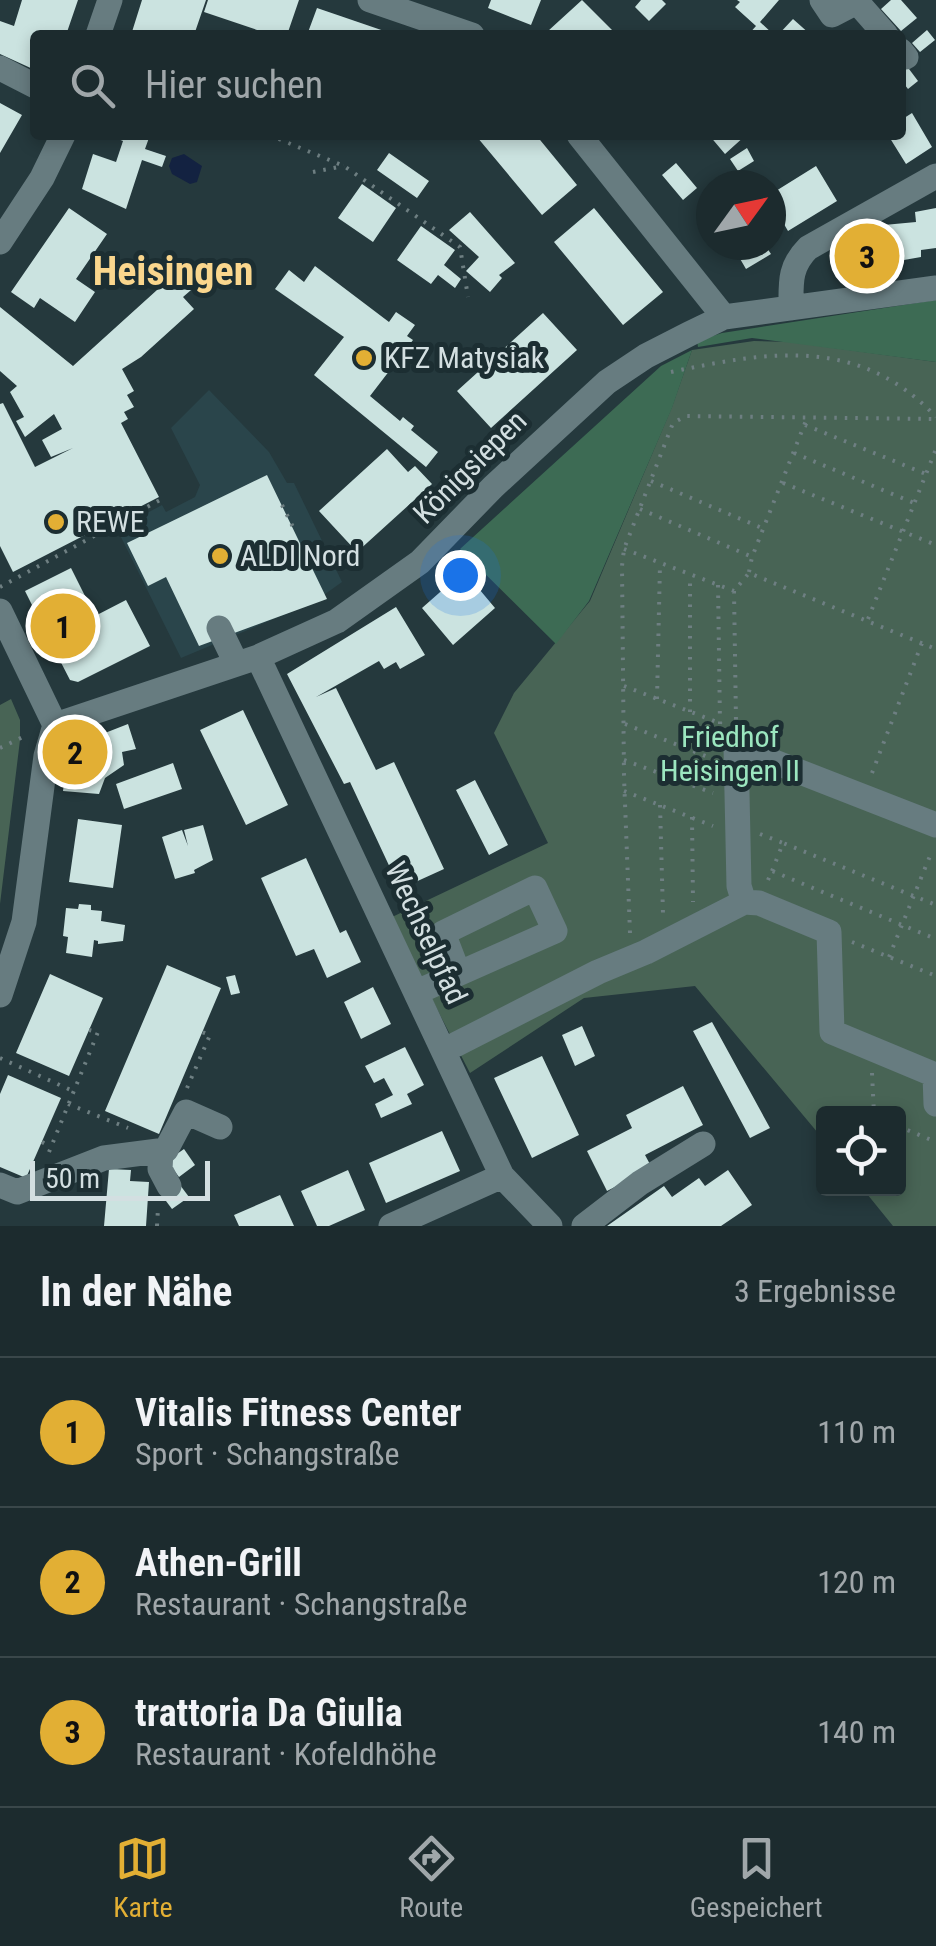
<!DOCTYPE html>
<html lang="de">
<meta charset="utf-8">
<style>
:root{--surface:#1c2b2e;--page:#29373a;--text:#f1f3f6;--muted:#a0a7aa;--line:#3a474a;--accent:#e2af34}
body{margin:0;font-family:"Roboto Condensed",sans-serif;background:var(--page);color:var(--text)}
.controls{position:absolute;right:30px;bottom:30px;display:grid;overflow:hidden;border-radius:10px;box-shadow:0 5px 15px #0003}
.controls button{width:90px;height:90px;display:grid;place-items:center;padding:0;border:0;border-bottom:2px solid var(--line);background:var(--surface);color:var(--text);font:50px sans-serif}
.compass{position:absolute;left:696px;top:170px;width:90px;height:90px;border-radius:50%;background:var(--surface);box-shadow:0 5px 15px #0003;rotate:57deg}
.scale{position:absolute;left:30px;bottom:25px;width:180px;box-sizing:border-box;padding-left:10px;border:5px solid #d3dfe1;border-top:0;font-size:28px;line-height:35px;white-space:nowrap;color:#d3dfe1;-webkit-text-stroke:8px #1c2e32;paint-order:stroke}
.you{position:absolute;left:460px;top:575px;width:35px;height:35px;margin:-25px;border:8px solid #fff;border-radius:50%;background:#1a73e8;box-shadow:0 0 0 15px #1a73e833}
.badge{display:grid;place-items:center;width:65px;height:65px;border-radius:50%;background:var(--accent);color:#111;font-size:32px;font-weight:700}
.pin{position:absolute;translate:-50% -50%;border:5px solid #fff;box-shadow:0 2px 10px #0006}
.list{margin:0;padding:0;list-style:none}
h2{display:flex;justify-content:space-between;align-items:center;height:130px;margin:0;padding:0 40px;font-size:42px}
h2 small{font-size:32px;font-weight:400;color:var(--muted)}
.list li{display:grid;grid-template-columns:65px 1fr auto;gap:30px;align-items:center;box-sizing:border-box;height:150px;padding:0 40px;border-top:2px solid var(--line)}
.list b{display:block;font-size:38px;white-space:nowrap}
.list p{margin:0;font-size:32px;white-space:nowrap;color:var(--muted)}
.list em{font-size:32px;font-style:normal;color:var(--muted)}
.icon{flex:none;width:55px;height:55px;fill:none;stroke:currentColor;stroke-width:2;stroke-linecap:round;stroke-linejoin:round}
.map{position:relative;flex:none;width:936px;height:1226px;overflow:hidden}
.search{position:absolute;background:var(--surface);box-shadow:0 5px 15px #0003;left:30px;right:30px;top:30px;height:110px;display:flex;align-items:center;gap:25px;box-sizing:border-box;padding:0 35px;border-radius:10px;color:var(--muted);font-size:38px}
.sheet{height:580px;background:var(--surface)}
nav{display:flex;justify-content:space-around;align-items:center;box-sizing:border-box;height:140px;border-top:2px solid var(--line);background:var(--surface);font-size:28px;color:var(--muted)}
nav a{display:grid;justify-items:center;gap:5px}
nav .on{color:var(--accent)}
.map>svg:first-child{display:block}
</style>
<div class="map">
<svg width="936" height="1226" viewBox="0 0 936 1226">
<rect width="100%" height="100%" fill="#25393d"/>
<!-- built -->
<path fill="#2a454b" d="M209,390L269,452L287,483H294L342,582L314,602L181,658L117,529L162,505L166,512L195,497L200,485L171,428Z"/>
<!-- green -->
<path fill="#486455" d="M754,341L790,342L936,362V1226H893L863,1189L898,1188V1114H824L823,1139L695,986L584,998L470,1073L390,918L548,843L494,733L514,693L590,601L672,407L692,350Z
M11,699L20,720V740L0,904V705Z"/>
<!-- forest -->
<path fill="#3d6b54" d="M936,300V362L752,338L698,347L697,341L722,333Z
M692,350L672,408L589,601L556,644L460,549L661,366Z"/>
<!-- water -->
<path fill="#132241" d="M184,154L202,166L197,182L190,184L172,174L169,166L172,158Z"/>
<!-- building -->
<path fill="#cbe3e0" d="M22,0H78L66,35H35V70L0,54V21L14,26Z
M142,0H206L194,35H131Z
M208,0H299L287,35H272L204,12Z
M491,0H541L531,25L488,8Z
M582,0L612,30L607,35H551L548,31Z
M641,0H662L666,4L649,21L635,7Z
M737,0H779L760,22L774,35H748L756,26L735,7L740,2Z
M891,0H901L917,18L901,31L881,9Z
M317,8L393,34V35H307Z
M793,19L811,35H778Z
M927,30L935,40L920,52L912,43Z
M906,65L918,81L908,89L901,80V69Z
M0,103L22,115L0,153Z
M912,113L932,147L906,164L888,135H901V120Z
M108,135H150L145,149L166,156L162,167L142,160L126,209L82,189L93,154L116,162L123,141Z
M480,135H536L577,185L542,215L477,137Z
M709,135H746L725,154Z
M747,148L754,161L738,171L730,159Z
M389,153L429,181L417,198L377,170Z
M676,163L697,188L683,200L662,175Z
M816,166L837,201L788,231L771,202V194Z
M362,184L396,208L373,242L338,218Z
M69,208L107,234L76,279L95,292L75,322L40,298L34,308L11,292Z
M594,208L663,292L623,325L554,242Z
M936,208V248L921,250V257L847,270L842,239L885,233L884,225L916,222L915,212Z
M470,212L515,263L499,275L502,278L490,292L466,271L479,257L449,230Z
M421,226L455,250L444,265L461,279L455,288L438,275L431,284L397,260Z
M732,245H765L771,254L746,269Z
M315,266L389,322L396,312L415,325L407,336L413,340L370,396L400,421L403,417L409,422L414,426L411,430L438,452L426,467L314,375L344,337L275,289L289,270L304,282Z
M178,271L198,284L183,297L194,309L141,357L122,369L134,391L127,395L134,407L124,412L128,419L121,423L159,497L13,572L0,546V404L3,403L35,467L73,448L51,457L42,440L62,429L54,414L25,437L16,421L24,417L10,392L17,386L0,371V307L73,366Z
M543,313L577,350L491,428L457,391Z
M387,449L408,472L415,466L432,484L357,552L319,511Z
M267,475L327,599L199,646L166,577L148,586L127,543Z
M71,568L95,616L126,600L150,646L78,682L70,680L52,645L53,632L42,625L25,591Z
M464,571L495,608L453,645L422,608Z
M396,607L425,655L400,669L396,662L384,669L379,661L316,697L336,688L376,770L394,762L444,869L400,889L350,782L344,784L287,674Z
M243,710L288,805L246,825L200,730Z
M128,724L136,749L122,752L124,765L105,778L99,794L63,791L69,747Z
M173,763L182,789L124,809L116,784Z
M475,780L508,845L489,855L456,790Z
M78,819L122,825L113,888L69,882Z
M203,825L213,860L194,870L195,873L175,879L162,837L182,830L188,846L184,830Z
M306,858L340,933L346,930L361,962L327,978L314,949L296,956L261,878Z
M79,904L91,905V910L102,911L101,921L125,925L123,941L98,944V941L94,940L92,957L66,953L68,937L63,936L66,908L78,909Z
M167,965L221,988L159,1134L105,1111Z
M50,974L103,998L69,1076L16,1053Z
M235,975L240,993L231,995L226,977Z
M373,987L391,1024L361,1039L344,1002Z
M712,1022L770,1128L750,1138L693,1031Z
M582,1026L595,1056L575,1066L562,1035Z
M405,1047L424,1085L407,1094L412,1104L381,1118L375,1104L393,1095L384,1078L374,1083L365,1066Z
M542,1056L579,1135L532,1158L494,1078Z
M8,1075L61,1098L26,1178L0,1167V1094Z
M683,1086L703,1125L645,1155L652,1168L607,1191L587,1151L632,1128L626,1115Z
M442,1131L460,1171L386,1203L369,1163Z
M184,1149L195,1165L179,1177L167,1161Z
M109,1169L131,1170L130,1181L149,1182L146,1226H104Z
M348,1170L365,1210L329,1226H317L301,1191Z
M728,1170L752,1205L721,1226H607L664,1186L672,1197L699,1178L705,1186Z
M177,1181L189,1197L172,1209L160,1193Z
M280,1195L294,1226H239L234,1215Z"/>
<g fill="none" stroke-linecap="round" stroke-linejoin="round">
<!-- path -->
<path stroke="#6e7f82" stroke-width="4" stroke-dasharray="2.5 8" stroke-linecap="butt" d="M269,135L344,166L460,247L468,297
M313,172L344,166
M671,372C770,351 860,336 936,417
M805,425L926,474
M794,453L914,503
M651,481L762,528
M783,483L936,545
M282,505L296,533
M640,509L750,556
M302,543L314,568
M624,549L734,591L749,573L936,649
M749,572L752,557L807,418
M718,585L720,724
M0,587L162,499
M734,591L736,721
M868,619L936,449
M624,686L722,724
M657,699L660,564
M690,712V577
M625,724L713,759
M0,748L27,735
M624,760L713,793
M872,773L922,643
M624,791L713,826
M660,805L663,914
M692,817L693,902
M760,834L783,843
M772,871L783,843L936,905
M768,880L772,871L936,939
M630,933L624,777L622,566L624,549L673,423L686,416L936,419
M852,942L936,976
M889,957L932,851
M0,1058L73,1091
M872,1073L874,1114
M187,1088L210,1035L202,1032
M68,1104L128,1128
M898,1126L936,1142
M42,1142L51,1147
M49,1152L98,1032L89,1030
M157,1226L158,1208"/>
<!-- minor -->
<path stroke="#677c80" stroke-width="25" d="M370,0L472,35
M822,0L832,15L857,2L886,35
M98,35L110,0
M901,51L906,57
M0,68L35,86
M579,135L724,317
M0,242L42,178L63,135
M791,308C791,283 789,267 808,248L936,176
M0,611L55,725L46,756L24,922L0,995
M219,628L236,663
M258,657L502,1176L550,1226
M55,725L258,657L337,621L420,562L493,487L607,382L646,356L689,334L724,317L936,288
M744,902L759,903L829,932L832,1032L935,1075L936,1104
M417,992L555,931L535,888L443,933L458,972
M445,1050L598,972L646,952L744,902L739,886L736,747L936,825
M161,1151L160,1169L169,1186
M0,1185L17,1192L104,1158L166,1150L186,1112L220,1127
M391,1226L502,1176
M584,1226L640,1183L703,1144"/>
</g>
<!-- markers -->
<g fill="#e2af34" stroke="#1c2e32" stroke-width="4">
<circle cx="364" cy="358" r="10"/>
<circle cx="56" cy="522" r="10"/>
<circle cx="220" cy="556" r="10"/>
</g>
<g text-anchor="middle" stroke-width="10" stroke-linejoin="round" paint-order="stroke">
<!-- poi labels -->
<g font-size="30" fill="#d3dfe1" stroke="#1c2e32" text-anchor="start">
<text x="384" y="368">KFZ Matysiak</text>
<text x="76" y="532">REWE</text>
<text x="240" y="566">ALDI Nord</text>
</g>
<!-- street labels -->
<g font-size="30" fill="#d3dfe1" stroke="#1c2e32">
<text transform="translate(470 467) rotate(-45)" y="10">Königsiepen</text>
<text transform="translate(426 933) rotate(65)" y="10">Wechselpfad</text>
</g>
<!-- park labels -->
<g font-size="30" fill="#9be6bf" stroke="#1c2e32">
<text x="730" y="747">Friedhof<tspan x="730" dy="34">Heisingen II</tspan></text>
</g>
<!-- district labels -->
<g font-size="40" font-weight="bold" fill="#fad68d" stroke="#1c2e32">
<text x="173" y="285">Heisingen</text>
</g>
</g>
</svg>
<div class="controls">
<button><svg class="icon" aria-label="locate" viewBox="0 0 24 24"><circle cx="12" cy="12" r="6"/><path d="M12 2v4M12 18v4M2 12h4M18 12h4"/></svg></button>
</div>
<svg class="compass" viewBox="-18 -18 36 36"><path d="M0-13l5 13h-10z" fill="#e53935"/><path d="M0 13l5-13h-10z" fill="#a0a7aa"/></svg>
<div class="scale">50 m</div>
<div class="you"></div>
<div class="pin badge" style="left:63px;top:626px">1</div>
<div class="pin badge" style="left:75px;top:752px">2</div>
<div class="pin badge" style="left:867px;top:256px">3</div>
<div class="search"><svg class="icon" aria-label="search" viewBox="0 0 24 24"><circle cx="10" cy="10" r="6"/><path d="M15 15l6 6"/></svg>Hier suchen</div>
</div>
<section class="sheet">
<h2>In der Nähe<small>3 Ergebnisse</small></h2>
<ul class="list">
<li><span class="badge">1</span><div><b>Vitalis Fitness Center</b><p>Sport · Schangstraße</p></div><em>110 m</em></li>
<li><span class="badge">2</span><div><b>Athen-Grill</b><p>Restaurant · Schangstraße</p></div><em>120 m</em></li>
<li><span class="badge">3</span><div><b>trattoria Da Giulia</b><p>Restaurant · Kofeldhöhe</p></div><em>140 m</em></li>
</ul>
</section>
<nav>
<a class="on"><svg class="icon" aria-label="map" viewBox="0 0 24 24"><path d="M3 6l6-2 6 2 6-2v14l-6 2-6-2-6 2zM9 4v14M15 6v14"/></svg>Karte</a>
<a><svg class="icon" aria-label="directions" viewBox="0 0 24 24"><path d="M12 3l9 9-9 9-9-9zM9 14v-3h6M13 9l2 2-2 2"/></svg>Route</a>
<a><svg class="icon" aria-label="saved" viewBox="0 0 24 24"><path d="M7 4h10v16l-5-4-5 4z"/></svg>Gespeichert</a>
</nav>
